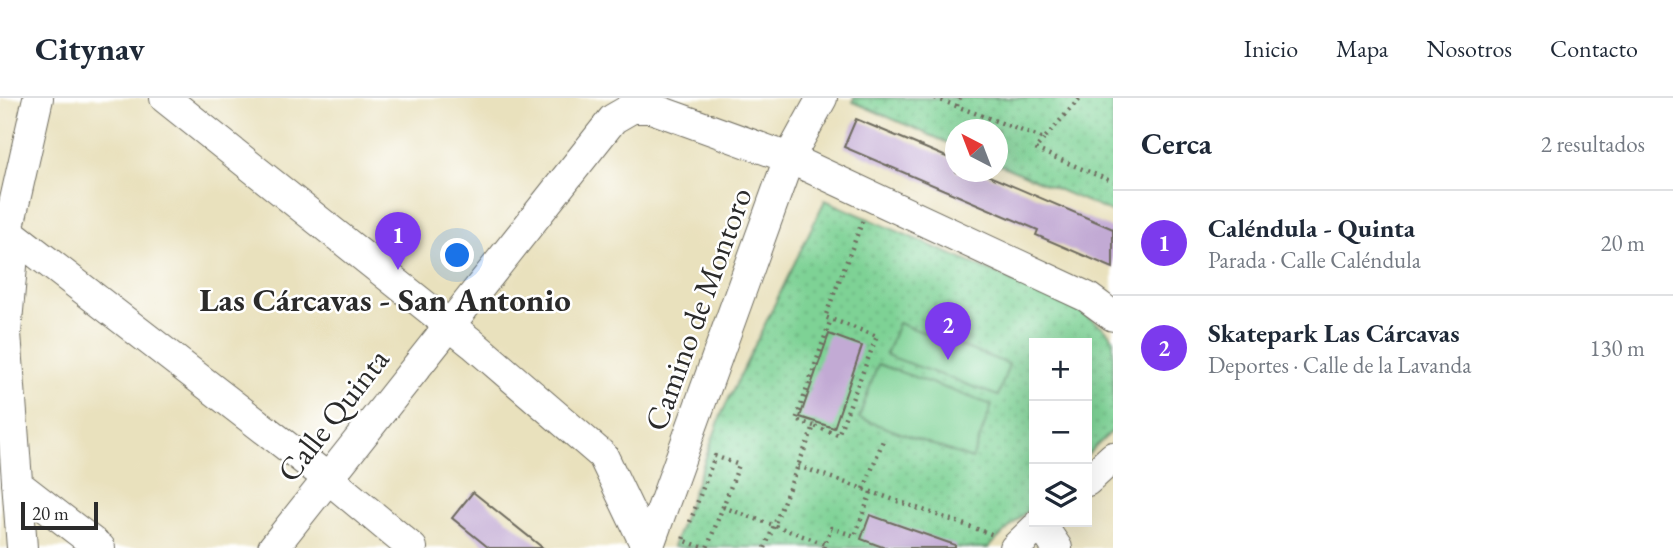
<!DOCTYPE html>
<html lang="es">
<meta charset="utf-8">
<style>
:root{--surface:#fff;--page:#f2f2f3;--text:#1f2937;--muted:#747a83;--line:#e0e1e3;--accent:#7c3aed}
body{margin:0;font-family:"EB Garamond",serif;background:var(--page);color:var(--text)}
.controls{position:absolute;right:21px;bottom:21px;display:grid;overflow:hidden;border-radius:0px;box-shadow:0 7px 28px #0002}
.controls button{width:63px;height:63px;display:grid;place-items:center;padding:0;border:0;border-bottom:2px solid var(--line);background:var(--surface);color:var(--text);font:35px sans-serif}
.compass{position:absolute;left:945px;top:21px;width:63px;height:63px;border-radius:50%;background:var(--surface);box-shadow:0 7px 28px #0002;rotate:318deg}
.scale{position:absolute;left:21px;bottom:18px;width:77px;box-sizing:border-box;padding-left:7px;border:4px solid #2b2b2b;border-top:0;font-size:19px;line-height:24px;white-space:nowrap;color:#2b2b2b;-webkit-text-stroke:5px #fff;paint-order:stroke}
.you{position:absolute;left:458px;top:158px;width:24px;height:24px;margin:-18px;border:5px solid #fff;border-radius:50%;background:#1a73e8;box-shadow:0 0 0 10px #1a73e833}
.badge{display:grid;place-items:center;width:46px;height:46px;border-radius:50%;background:var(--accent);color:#fff;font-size:23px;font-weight:700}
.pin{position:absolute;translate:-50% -58px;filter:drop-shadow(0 2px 4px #0008)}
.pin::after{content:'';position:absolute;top:37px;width:24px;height:21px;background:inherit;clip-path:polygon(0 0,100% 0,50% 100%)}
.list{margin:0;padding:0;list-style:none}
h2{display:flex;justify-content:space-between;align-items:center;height:91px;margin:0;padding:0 28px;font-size:30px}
h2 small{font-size:23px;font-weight:400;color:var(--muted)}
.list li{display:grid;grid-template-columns:46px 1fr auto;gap:21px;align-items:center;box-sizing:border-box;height:105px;padding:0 28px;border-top:2px solid var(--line)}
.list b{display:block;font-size:26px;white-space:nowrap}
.list p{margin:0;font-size:23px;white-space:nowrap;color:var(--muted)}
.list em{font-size:23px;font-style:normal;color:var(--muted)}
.icon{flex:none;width:38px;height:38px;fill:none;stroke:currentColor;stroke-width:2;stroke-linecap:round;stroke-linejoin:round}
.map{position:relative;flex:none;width:1113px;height:450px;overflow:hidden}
header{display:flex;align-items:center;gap:42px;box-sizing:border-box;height:98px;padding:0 35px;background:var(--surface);border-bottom:2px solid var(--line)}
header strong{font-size:33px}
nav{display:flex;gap:38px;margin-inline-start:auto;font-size:24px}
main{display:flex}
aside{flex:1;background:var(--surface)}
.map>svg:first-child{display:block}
</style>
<header>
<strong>Citynav</strong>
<nav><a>Inicio</a><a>Mapa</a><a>Nosotros</a><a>Contacto</a></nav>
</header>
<main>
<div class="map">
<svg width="1113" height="450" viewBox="0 0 1113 450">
<defs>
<pattern id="green-dots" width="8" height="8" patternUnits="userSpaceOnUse" patternTransform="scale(1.75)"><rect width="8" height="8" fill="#7ed295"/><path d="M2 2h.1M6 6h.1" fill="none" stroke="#6db481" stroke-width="1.8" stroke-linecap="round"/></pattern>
</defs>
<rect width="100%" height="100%" fill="#fff"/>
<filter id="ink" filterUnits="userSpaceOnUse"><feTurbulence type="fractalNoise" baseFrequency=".0143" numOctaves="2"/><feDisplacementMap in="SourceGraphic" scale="14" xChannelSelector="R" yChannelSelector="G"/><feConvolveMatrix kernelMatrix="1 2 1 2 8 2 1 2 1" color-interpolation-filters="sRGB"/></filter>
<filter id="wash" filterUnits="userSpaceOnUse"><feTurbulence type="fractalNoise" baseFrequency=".00686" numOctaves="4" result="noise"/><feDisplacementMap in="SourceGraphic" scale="28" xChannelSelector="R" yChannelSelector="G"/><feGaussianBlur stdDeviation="1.57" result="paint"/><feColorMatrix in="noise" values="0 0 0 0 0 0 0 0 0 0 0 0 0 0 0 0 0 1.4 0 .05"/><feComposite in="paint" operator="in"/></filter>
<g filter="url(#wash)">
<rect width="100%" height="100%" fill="#e9e1bd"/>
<!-- green -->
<path fill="url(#green-dots)" stroke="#547e60" stroke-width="2" d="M854,0H1113V115L998,66V32H956L955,48L853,4Z
M825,102L1073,209L1104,230L1113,240V332L1087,357V245H1034V406L988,450L673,449L722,315Z"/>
<!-- pitch -->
<path fill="#7ed295" stroke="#547e60" stroke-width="2" d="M898,225L1009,266L998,298L886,257Z
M878,266L992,307L972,361L859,320Z"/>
<g id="blocks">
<!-- building -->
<path fill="#c2aad4" d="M856,21L956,63V74H980L1113,131V170L1036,137L1038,132L844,49Z
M829,236L862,248L834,330L800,319Z
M473,394L543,450H489L452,420Z
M870,417L955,447V450H885L861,441Z"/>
</g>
</g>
<g filter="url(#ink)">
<use href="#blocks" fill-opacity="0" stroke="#6e6b5e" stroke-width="2"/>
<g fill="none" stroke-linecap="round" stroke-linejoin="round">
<!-- street casing -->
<g stroke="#6e6b5e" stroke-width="32">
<path id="street" d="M165,0L473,246L603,358L647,450
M8,133L329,381L412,450
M1087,383L1113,359
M17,386L100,450
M1040,425L1057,450
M22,450L6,235L12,168L8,133L38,0
M273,450L613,21L632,10H651L789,60L1087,199L1113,218
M648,450L789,60L822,0
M1015,450L1042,424"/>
</g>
<!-- path -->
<path stroke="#6e6b5e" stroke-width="4.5" stroke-dasharray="2 5" stroke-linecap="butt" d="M935,0L1044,41L1080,0
M957,8L959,0
M1044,41L1035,51L1113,84
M814,328L796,322L831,221
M798,368L994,437
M864,391L884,340
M723,409L825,446
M690,424L715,358L739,367L707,450
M684,439L683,442L704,450
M765,450L814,328L838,337L877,238L825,219L863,122
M824,450L831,430L855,438L871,394"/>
<!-- street -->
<use href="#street" stroke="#fff" stroke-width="30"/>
</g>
</g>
<g text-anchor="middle" stroke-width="5" stroke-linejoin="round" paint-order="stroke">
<!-- street labels -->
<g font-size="32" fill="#2b2b2b" stroke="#fff">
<text transform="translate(698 211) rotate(-70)" y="11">Camino de Montoro</text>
<text transform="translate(333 317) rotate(-52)" y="11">Calle Quinta</text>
</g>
<!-- neighbourhood labels -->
<g font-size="33" font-weight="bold" fill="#2b2b2b" stroke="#fff">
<text x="385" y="213">Las Cárcavas - San Antonio</text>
</g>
</g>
</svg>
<div class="controls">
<button>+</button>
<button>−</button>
<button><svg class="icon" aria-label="layers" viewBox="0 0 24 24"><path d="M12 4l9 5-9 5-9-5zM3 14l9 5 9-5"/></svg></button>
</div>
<svg class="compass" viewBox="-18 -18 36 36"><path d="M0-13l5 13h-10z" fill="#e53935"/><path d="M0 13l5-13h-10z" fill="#747a83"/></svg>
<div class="scale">20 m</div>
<div class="you"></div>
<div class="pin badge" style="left:398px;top:172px">1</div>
<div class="pin badge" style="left:948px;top:262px">2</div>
</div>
<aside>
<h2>Cerca<small>2 resultados</small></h2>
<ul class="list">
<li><span class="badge">1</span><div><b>Caléndula - Quinta</b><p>Parada · Calle Caléndula</p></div><em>20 m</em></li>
<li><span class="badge">2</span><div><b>Skatepark Las Cárcavas</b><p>Deportes · Calle de la Lavanda</p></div><em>130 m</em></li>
</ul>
</aside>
</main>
